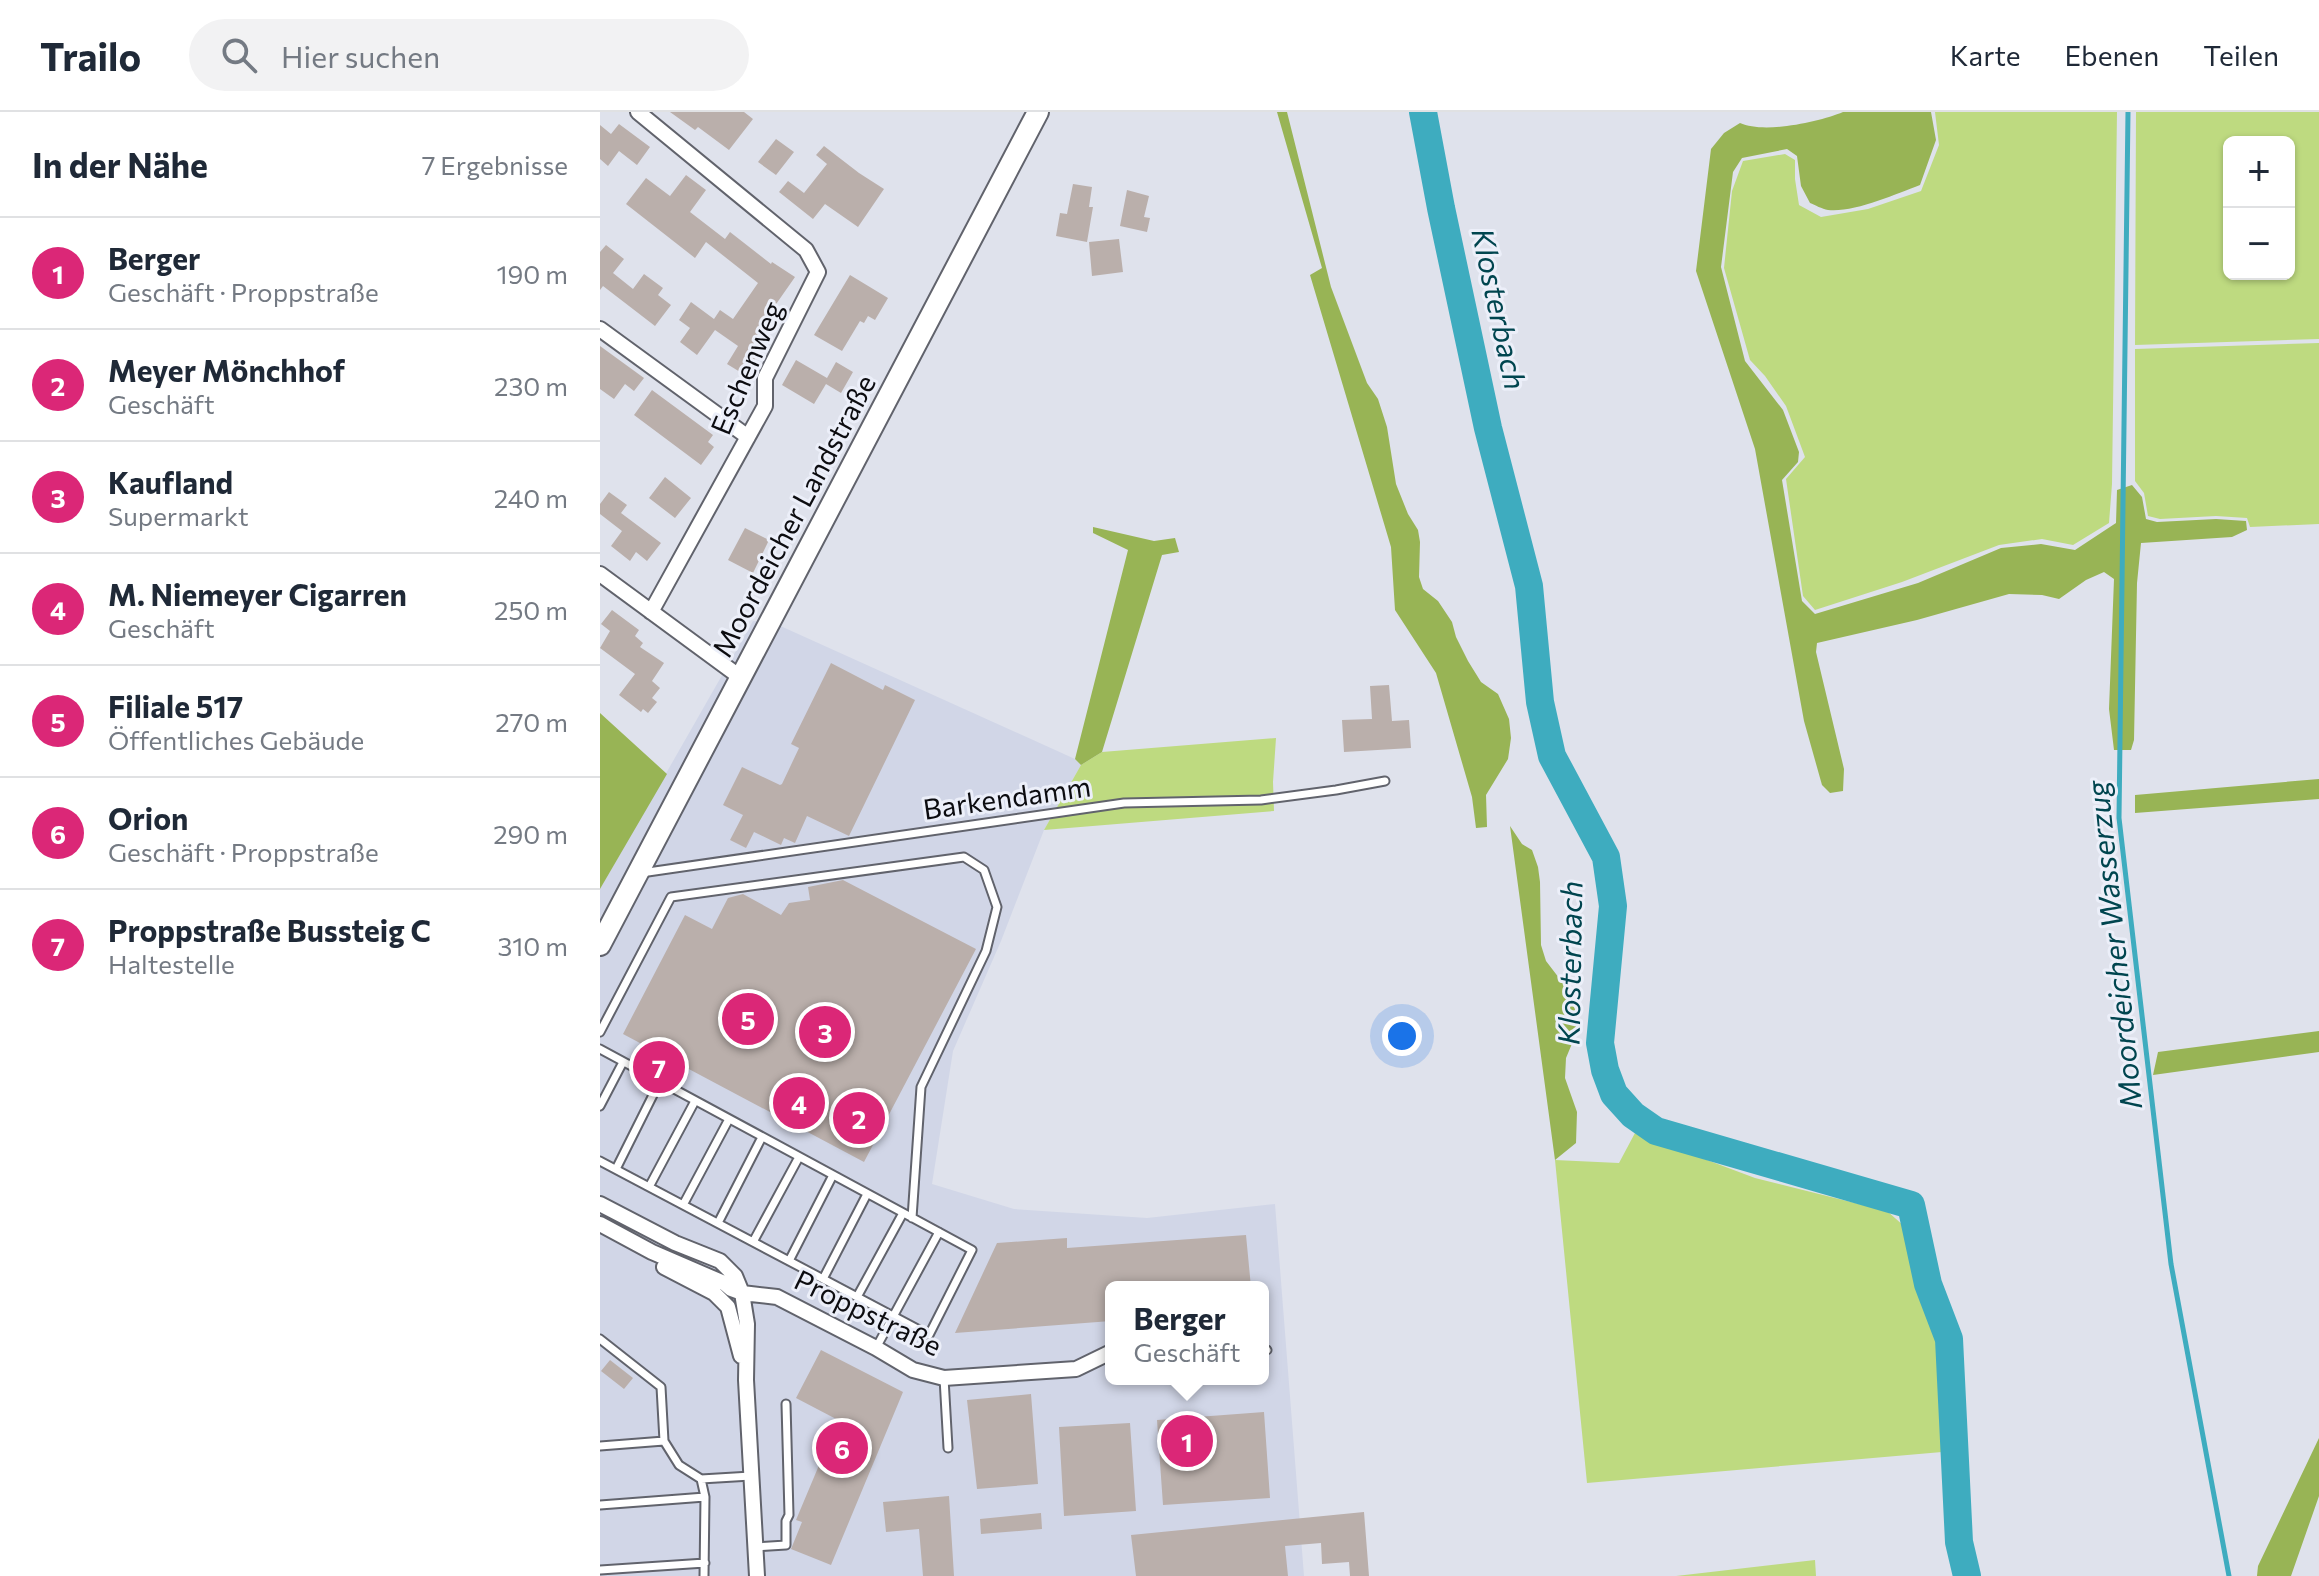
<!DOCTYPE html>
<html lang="de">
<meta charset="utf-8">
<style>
:root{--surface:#fff;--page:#f2f2f3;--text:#1f2937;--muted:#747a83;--line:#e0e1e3;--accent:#db2777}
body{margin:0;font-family:Commissioner,sans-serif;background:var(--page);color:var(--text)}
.controls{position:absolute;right:24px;top:24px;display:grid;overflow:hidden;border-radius:12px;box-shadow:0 2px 6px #0004}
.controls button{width:72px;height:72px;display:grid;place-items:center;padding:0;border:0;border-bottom:2px solid var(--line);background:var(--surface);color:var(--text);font:40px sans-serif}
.you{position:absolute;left:802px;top:924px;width:28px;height:28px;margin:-20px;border:6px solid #fff;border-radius:50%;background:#1a73e8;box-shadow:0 0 0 12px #1a73e833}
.badge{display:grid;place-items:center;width:52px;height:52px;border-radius:50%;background:var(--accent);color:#fff;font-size:26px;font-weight:700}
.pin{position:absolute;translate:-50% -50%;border:4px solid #fff;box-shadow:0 2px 8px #0006}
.popup{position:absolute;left:505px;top:1169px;width:164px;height:104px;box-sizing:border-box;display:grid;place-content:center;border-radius:12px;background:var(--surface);filter:drop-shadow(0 2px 6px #0005);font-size:26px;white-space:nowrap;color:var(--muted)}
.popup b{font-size:30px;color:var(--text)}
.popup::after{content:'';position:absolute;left:50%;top:100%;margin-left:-16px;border:16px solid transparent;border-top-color:var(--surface)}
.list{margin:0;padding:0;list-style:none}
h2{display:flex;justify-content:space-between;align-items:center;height:104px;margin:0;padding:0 32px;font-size:34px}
h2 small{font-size:26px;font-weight:400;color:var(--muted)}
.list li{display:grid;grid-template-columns:52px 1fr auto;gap:24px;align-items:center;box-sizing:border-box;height:112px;padding:0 32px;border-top:2px solid var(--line)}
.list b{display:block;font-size:30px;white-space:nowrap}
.list p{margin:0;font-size:26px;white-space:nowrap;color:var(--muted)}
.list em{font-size:26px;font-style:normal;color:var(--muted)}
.icon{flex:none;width:44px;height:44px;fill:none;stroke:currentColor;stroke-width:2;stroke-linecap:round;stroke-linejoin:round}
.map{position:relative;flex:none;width:1719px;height:1464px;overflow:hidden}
header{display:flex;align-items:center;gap:48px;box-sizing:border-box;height:112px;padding:0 40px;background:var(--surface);border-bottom:2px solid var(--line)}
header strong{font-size:38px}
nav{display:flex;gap:44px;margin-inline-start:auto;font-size:28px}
.search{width:560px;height:72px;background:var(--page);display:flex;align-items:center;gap:20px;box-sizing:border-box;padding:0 28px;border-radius:44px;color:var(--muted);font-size:30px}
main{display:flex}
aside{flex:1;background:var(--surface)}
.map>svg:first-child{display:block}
</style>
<header>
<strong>Trailo</strong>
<div class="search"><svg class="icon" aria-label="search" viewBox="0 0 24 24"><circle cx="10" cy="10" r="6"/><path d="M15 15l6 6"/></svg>Hier suchen</div>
<nav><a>Karte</a><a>Ebenen</a><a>Teilen</a></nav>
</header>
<main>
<aside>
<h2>In der Nähe<small>7 Ergebnisse</small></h2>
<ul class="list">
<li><span class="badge">1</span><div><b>Berger</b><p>Geschäft · Proppstraße</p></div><em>190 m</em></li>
<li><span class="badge">2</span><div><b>Meyer Mönchhof</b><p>Geschäft</p></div><em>230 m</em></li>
<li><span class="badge">3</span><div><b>Kaufland</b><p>Supermarkt</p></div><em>240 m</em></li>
<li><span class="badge">4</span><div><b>M. Niemeyer Cigarren</b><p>Geschäft</p></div><em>250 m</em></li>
<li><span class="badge">5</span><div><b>Filiale 517</b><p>Öffentliches Gebäude</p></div><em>270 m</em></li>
<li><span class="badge">6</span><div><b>Orion</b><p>Geschäft · Proppstraße</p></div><em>290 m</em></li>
<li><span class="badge">7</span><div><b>Proppstraße Bussteig C</b><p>Haltestelle</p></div><em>310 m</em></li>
</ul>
</aside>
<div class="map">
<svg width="1719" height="1464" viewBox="0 0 1719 1464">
<rect width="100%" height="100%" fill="#dfe2ec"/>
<!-- built -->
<path fill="#d1d6e7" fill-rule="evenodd" d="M153,509L176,512L475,647L481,653L444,718L401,829L353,939L332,1072L414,1097L547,1106L675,1092L704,1464H0V777ZM511,1175H663V1267H511Z"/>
<!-- green -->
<path fill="#beda80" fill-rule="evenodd" d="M1335,0H1517L1512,372L1509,411L1473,433L1442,427L1399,433L1302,470L1215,498L1203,484L1186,367L1205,345L1186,294L1165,264L1150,248L1124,156L1132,79L1143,49L1185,42L1195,48V67L1199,93L1221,105L1268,97L1321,79L1339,33Z
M1536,0H1719V227L1535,233ZM1689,30V162H1629V30Z
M1719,231V412L1650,415L1647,406L1616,404L1560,407L1548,404L1544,381L1535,369V237Z
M676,626L673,670L674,699L444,718L481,653L502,640Z
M1035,1021L1155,1066L1287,1099L1304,1114L1312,1159L1338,1235L1342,1340L987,1371L955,1048L1019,1051Z
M1215,1448L1216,1464H1076Z"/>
<!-- forest -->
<path fill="#98b455" d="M677,0H687L731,175L767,271L778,287L787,315L796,372L808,402L818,418L820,430L819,465L823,477L838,489L852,510L856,525L868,549L881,570L898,582L909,607L911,626L908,647L886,683L887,715L876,716L872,685L836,561L795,498L791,435L710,163L722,156Z
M1243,0H1331L1336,28L1320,73C1296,82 1253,101 1228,98C1222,97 1215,93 1210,91L1201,74L1197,44L1187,37L1142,46L1133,60L1121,155L1145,249L1183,298L1199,340L1198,350L1182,368L1202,489L1215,502L1318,471L1401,436L1441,432L1475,438L1516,411L1517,378L1532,373L1542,385L1546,407L1557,410L1616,407L1646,409L1647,418L1632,425L1541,431L1537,471L1534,628L1531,638H1514L1509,597L1514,467L1504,460L1486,468L1459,487L1442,483L1409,482L1317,508L1217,531L1216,540L1244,657L1243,679L1230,681L1222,673L1204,609L1155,337L1096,159L1111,37L1124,21L1140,11C1164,22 1219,10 1243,0Z
M493,415L554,429L575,426L579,440L562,443L502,640L481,653L475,647L528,438L493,421Z
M0,601L67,662L0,777Z
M1719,667V687L1535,701V683Z
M910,714L922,732L932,738L938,755L940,770L941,833L946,849L969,879L976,901V922L966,946L965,966L977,1000L976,1031L955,1048Z
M1719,919V940L1553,963L1558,940Z
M1719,1326V1384L1691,1464H1657L1658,1454Z"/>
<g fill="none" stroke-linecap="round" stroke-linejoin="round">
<!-- stream -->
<path stroke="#3eacbf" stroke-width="5" d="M1528,0L1519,706L1571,1152L1629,1464"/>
<!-- river -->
<path stroke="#3eacbf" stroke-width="28" d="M823,0L841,96L888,316L929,474L940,590L952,644L1006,745L1013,794L1000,931L1005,958L1014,982L1033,1003L1056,1019L1311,1093L1328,1172L1349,1227L1359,1430L1367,1464"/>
</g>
<!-- building -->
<path fill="#baafab" d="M70,0H144L153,7L129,38L98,15L95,18Z
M19,12L50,35L37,53L19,39L8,54L0,47V13L11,22Z
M176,27L194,40L176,63L158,50Z
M224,34L259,61L284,77L258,115L225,92L213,107L179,80L188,69L204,81L227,52L216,43Z
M86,63L106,78L90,100L125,127L130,120L171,152L172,150L195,165L158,218L169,225L145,263L127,252L138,234L115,218L97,243L80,230L90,216L79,208L91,190L114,207L120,198L133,207L158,171L106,130L95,146L26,92L46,66L70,84Z
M473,72L492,75L489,95H493L487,130L456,124L460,101L467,102Z
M527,78L549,84L544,105L550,106L547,120L520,114Z
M519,127L523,160L492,164L489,130Z
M6,133L24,147L13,161L33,177L44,162L63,176L58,183L71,193L55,214L3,174L0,178V140Z
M250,163L288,186L275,208L268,204L264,211L260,209L242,239L214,223Z
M0,234L44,266L34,279L25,272L14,287L0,277Z
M196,248L227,266L236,250L253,260L241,281L226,272L214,292L182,273Z
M52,278L113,323L108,330L114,335L101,353L34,303Z
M65,365L91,386L75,406L49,386Z
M9,380L27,393L21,401L61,431L47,449L36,440L30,449L11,434L22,419L0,402V392Z
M145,416L169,428L153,461L128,448Z
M12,498L39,518L35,524L43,531L40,535L64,551L52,569L60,576L52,586L57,590L48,601L43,597L41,600L19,583L35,562L0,536L10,519L1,512Z
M231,551L283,578L285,573L315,588L249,724L207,704L195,731L184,726L181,733L154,720L146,736L130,728L143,703L123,693L142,655L180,673L182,672L199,636L191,632Z
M789,573L792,609L809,608L811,636L744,640L742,608L772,607L770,574Z
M243,768L376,837L264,1050L23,922L85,803L112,817L128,786L143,782L181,803L189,791L210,788L208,775Z
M646,1123L651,1175H511V1209L355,1221L397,1131L467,1126V1136Z
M221,1238L303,1280L231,1453L191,1437L202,1410L196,1408L238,1308L196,1286Z
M10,1248L33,1266L24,1277L1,1259Z
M431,1282L438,1372L377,1377L367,1288Z
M664,1300L670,1386L563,1393L557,1308Z
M530,1311L536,1399L464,1404L459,1315Z
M349,1384L354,1464H323L319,1417L286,1420L283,1390Z
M764,1400L769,1464H750L749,1450L722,1452L721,1431L685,1434L688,1464H536L531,1423Z
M441,1401L442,1417L381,1422L380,1407Z"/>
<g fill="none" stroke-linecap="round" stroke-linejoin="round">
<!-- lane casing -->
<g stroke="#61636c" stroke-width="11">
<path id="lane" d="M41,761L524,691L661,688L736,678L785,669
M0,920L71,785L364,745L384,758L397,795L386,839L321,975L312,1106
M0,937L372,1138L329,1223L0,1049
M0,994L23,950
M16,1057L60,969
M49,1075L95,989
M83,1093L129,1007
M118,1111L162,1025
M153,1130L199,1045
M189,1149L233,1063
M223,1167L267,1082
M257,1185L303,1101
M0,1227L61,1275L64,1329L79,1353L101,1367L105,1385L104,1464
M276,1236L339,1120
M663,1239L667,1238
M344,1266L348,1336
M0,1334L64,1329
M101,1367L151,1364
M0,1393L105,1385
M155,1435L186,1433V1409L189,1403L186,1292
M0,1458L105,1451"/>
</g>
<!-- street casing -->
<g stroke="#61636c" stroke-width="18">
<path id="street" d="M38,0L206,138L218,160L165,266V294L51,500
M0,217L148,325
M0,462L140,565
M0,1092L75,1131L120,1149L135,1164L142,1181L147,1212L146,1268L157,1464
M0,1112L52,1140L124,1171L131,1177L142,1181L177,1185L276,1236L313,1258L344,1266L476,1257L511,1240
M64,1155L114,1181L128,1195L141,1244"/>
</g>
<!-- secondary casing -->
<g stroke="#61636c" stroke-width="24">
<path id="secondary" d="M0,833L438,0"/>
</g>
<!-- lane -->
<use href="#lane" stroke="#fff" stroke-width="7"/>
<!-- street -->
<use href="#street" stroke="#fff" stroke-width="14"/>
<!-- secondary -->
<use href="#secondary" stroke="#fff" stroke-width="20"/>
</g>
<g text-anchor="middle" stroke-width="6" stroke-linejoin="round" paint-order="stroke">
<!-- street labels -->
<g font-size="28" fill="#0c0c10" stroke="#eceff9">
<text transform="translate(147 256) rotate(-67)" y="10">Eschenweg</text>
<text transform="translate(194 404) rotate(-62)" y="10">Moordeicher Landstraße</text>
<text transform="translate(407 686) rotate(-8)" y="10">Barkendamm</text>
<text transform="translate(268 1201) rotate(26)" y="10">Proppstraße</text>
</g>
<!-- water labels -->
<g font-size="30" font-style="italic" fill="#00454f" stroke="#eceff9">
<text transform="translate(898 197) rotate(78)" y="10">Klosterbach</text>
<text transform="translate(1515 833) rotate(-96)" y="10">Moordeicher Wasserzug</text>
<text transform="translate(971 851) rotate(-89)" y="10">Klosterbach</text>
</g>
</g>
</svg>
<div class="controls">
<button>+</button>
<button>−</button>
</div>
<div class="you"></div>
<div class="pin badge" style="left:587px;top:1329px">1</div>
<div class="popup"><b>Berger</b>Geschäft</div>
<div class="pin badge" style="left:259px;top:1006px">2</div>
<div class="pin badge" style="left:225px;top:920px">3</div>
<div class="pin badge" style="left:199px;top:991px">4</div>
<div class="pin badge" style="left:148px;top:907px">5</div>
<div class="pin badge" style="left:242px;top:1336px">6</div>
<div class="pin badge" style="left:59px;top:955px">7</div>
</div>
</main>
